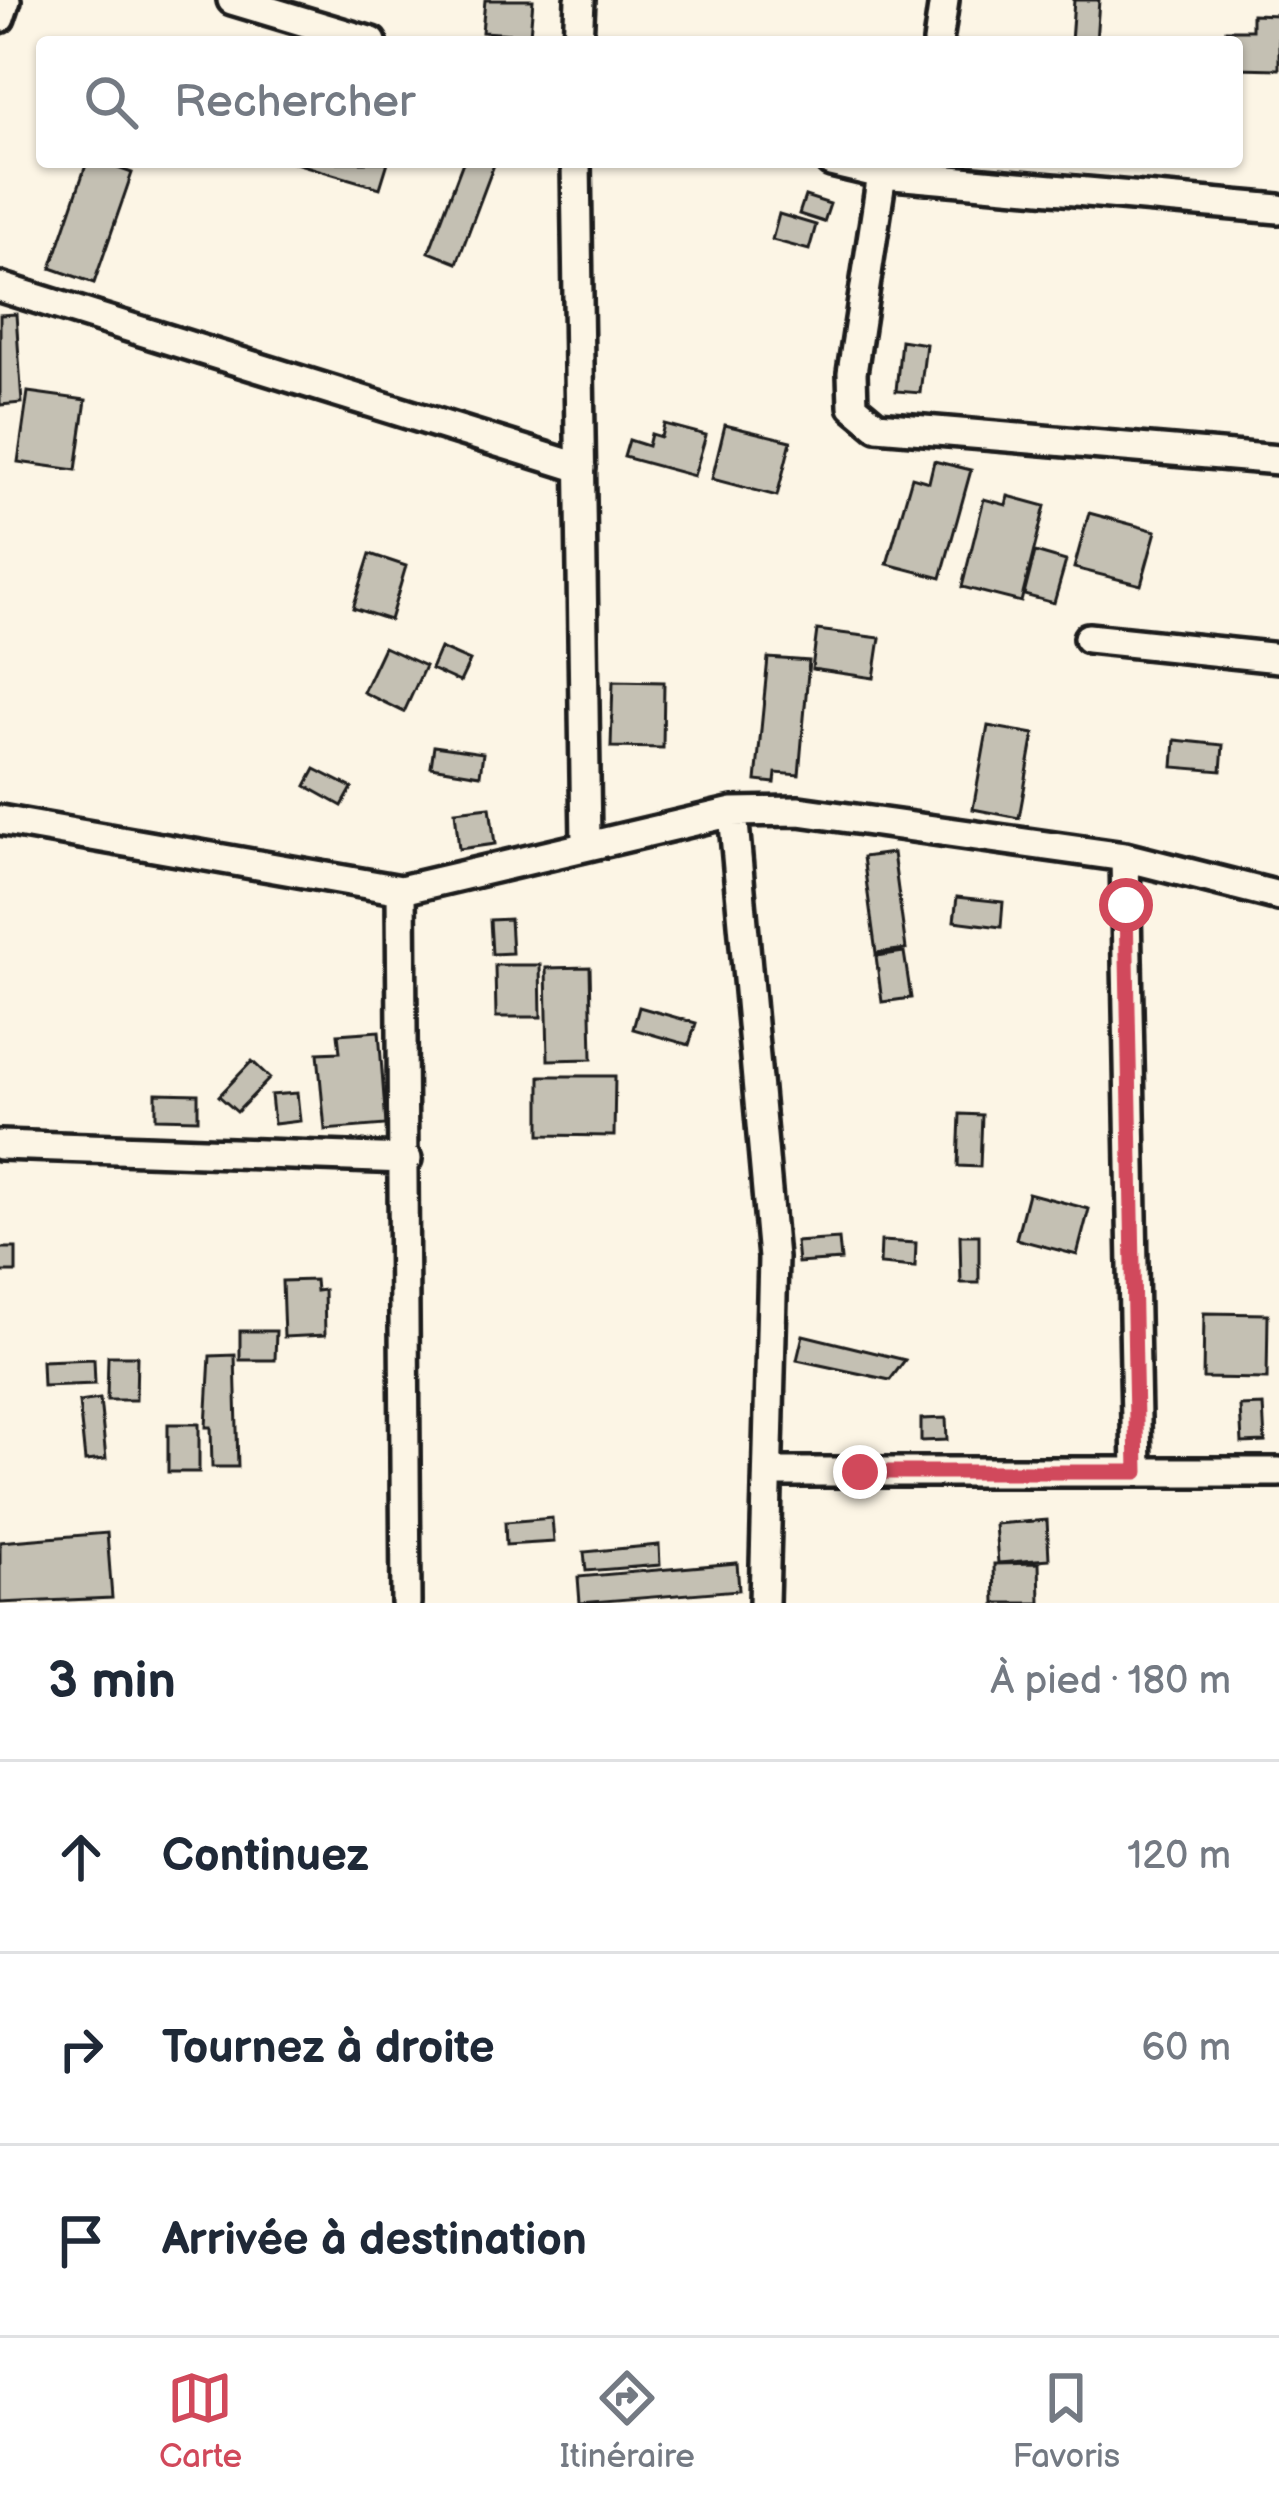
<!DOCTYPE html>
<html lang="fr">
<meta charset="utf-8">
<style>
:root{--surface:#fff;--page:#f2f2f3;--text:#1f2937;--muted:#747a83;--line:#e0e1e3;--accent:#d1495b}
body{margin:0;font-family:"Balsamiq Sans",sans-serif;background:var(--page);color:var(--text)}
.stop{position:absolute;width:36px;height:36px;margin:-27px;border:9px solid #d1495b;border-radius:50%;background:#fff}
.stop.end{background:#d1495b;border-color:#fff;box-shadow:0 3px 12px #0008}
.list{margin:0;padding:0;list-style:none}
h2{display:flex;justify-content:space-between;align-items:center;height:156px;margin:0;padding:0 48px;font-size:51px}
h2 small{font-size:39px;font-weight:400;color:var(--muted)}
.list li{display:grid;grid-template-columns:78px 1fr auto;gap:36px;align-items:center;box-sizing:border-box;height:192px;padding:0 48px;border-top:3px solid var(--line)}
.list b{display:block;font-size:45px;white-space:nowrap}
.list em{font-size:39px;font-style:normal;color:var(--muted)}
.icon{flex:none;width:66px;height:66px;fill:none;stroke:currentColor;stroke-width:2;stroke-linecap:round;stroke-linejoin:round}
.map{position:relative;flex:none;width:1279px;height:1603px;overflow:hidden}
.search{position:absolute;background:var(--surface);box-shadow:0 3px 9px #0004;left:36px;right:36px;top:36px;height:132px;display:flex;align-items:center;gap:30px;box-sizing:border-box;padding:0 42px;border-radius:12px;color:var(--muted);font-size:45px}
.sheet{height:732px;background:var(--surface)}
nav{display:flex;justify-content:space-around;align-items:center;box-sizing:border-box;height:168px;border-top:3px solid var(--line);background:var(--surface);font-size:33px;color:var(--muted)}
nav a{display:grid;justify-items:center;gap:6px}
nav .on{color:var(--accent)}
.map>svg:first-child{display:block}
</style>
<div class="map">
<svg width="1279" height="1603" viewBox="0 0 1279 1603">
<rect width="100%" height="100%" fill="#fcf5e5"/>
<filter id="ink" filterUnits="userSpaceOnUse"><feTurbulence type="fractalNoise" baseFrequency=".00833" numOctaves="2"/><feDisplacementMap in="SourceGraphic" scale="24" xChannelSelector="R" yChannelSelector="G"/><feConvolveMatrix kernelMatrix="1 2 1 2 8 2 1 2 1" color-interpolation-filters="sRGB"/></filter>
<g filter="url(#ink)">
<!-- building -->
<path fill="#c4c0b3" stroke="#1c1c1c" stroke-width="3" d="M485,0H533L530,35L482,32Z
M1074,0H1099L1096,42H1071Z
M1252,14L1279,15V69L1237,68V42H1226V30H1252Z
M87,162H120L118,168L132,173L94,283L51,268Z
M292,162H388L380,188Z
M463,162H495L457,263L429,252Z
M805,196L830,204L824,222L799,214Z
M779,214L816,225L809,250L772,240Z
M16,314L22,403L0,405V315Z
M901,340L926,344L920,393L896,391Z
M28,392L86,400L76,470L18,462Z
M664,424L706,435L694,476L624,457L629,440L648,446L651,434L661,437Z
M725,425L791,441L777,496L712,479Z
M934,461L971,470L941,578L887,564L912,477L929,482Z
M1008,496L1045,506L1021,602L962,587L984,499L1006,505Z
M1089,513L1156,531L1141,585L1074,568Z
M1035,552L1066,561L1054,603L1024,595Z
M370,554L406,566L390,620L353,608Z
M817,630L880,638L874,678L812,669Z
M384,647L425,666L404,712L363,692Z
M440,648L470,661L460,682L431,669Z
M768,658L809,661L799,775L776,773L775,783L756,781Z
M613,681L664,682L663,748L611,747Z
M988,726L1034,734L1019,818L973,809Z
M1175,740L1223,745L1221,771L1173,767Z
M434,746L483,753L480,775L431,767Z
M315,769L352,788L342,806L306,786Z
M490,807L495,844L459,849L455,811Z
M893,853L906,949L876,953L863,857Z
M957,897L1003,902L1001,927L954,921Z
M510,919L512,953L492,954L490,920Z
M904,952L911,998L882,1002L876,956Z
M495,965H540L541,1017H496Z
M590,967L592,1059L548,1060L546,968Z
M639,1007L696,1023L689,1045L633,1029Z
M379,1031L386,1125L325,1130L318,1053L340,1052L338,1034Z
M252,1061L270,1078L237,1112L219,1096Z
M540,1076H615L614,1136L540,1135Z
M156,1093L198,1094V1119L156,1118Z
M297,1093L300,1121L274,1124L271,1095Z
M960,1114L982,1115L980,1167L958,1166Z
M1028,1193L1089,1209L1077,1255L1016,1239Z
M960,1235H979V1283H961Z
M839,1239L841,1260L798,1263L796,1242Z
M881,1241L916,1243L915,1267L880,1264Z
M0,1248H16V1272H0Z
M315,1280L316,1291L324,1290L325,1335L284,1337L282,1281Z
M1204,1313L1268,1314L1267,1379L1203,1378Z
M240,1331H276L275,1360H240Z
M803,1335L905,1360L890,1380L797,1360Z
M235,1355L238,1467H212L211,1427H206L210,1356Z
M108,1356H137L136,1400H107Z
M94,1359L95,1384L43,1386L42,1361Z
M100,1399L106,1459L85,1461L79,1402Z
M1263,1405L1265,1442L1242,1443L1240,1406Z
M946,1418L947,1440L921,1441V1419Z
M168,1424H199V1472H168Z
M552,1518L554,1542L506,1545L505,1522Z
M1047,1520L1049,1559L998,1563L995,1524Z
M107,1533L112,1598L0,1603V1542Z
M659,1545L660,1565L586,1571L584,1552Z
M737,1563L739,1590L580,1603L578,1577Z
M1039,1563L1040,1603H995L994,1564Z"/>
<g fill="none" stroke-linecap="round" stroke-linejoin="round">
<!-- street casing -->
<g stroke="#1c1c1c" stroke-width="36">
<path id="street" d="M232,0L372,42
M0,18L6,0
M578,42L580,0
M938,42L944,0
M576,162L586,843
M831,162L882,174L1279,209
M889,162L882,174L852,373L853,406L877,426L1279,460
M0,287L581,468
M1088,638L1279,658
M733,812L773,1258L764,1603
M0,820L401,890L733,812L799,811L1125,857L1279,896
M1125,857L1137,1471
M401,890L406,1603
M0,1145L407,1159
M768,1472H1279"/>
</g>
<!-- street -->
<use href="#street" stroke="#fcf5e5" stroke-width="27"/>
</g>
</g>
<g fill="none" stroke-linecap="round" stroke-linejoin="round" filter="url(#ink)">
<!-- route -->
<path stroke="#d1495b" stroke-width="15" d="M860,1472H1137L1126,905"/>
</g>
</svg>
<div class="stop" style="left:1126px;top:905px"></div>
<div class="stop end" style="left:860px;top:1472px"></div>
<div class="search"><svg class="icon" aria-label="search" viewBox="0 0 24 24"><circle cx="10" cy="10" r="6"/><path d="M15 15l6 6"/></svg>Rechercher</div>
</div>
<section class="sheet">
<h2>3 min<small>À pied · 180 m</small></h2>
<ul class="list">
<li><svg class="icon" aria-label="ahead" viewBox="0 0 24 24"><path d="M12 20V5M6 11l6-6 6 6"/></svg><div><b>Continuez</b></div><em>120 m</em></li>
<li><svg class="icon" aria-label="right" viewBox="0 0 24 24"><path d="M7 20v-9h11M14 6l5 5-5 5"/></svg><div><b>Tournez à droite</b></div><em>60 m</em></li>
<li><svg class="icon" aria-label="arrive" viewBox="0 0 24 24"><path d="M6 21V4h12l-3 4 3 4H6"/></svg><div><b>Arrivée à destination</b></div></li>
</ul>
</section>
<nav>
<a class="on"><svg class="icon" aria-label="map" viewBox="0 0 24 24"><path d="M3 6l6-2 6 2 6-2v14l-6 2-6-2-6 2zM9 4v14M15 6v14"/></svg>Carte</a>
<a><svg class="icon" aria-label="directions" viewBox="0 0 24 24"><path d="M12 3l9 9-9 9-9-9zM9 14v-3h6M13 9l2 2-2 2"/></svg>Itinéraire</a>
<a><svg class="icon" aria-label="saved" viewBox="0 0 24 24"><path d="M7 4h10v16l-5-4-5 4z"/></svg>Favoris</a>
</nav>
